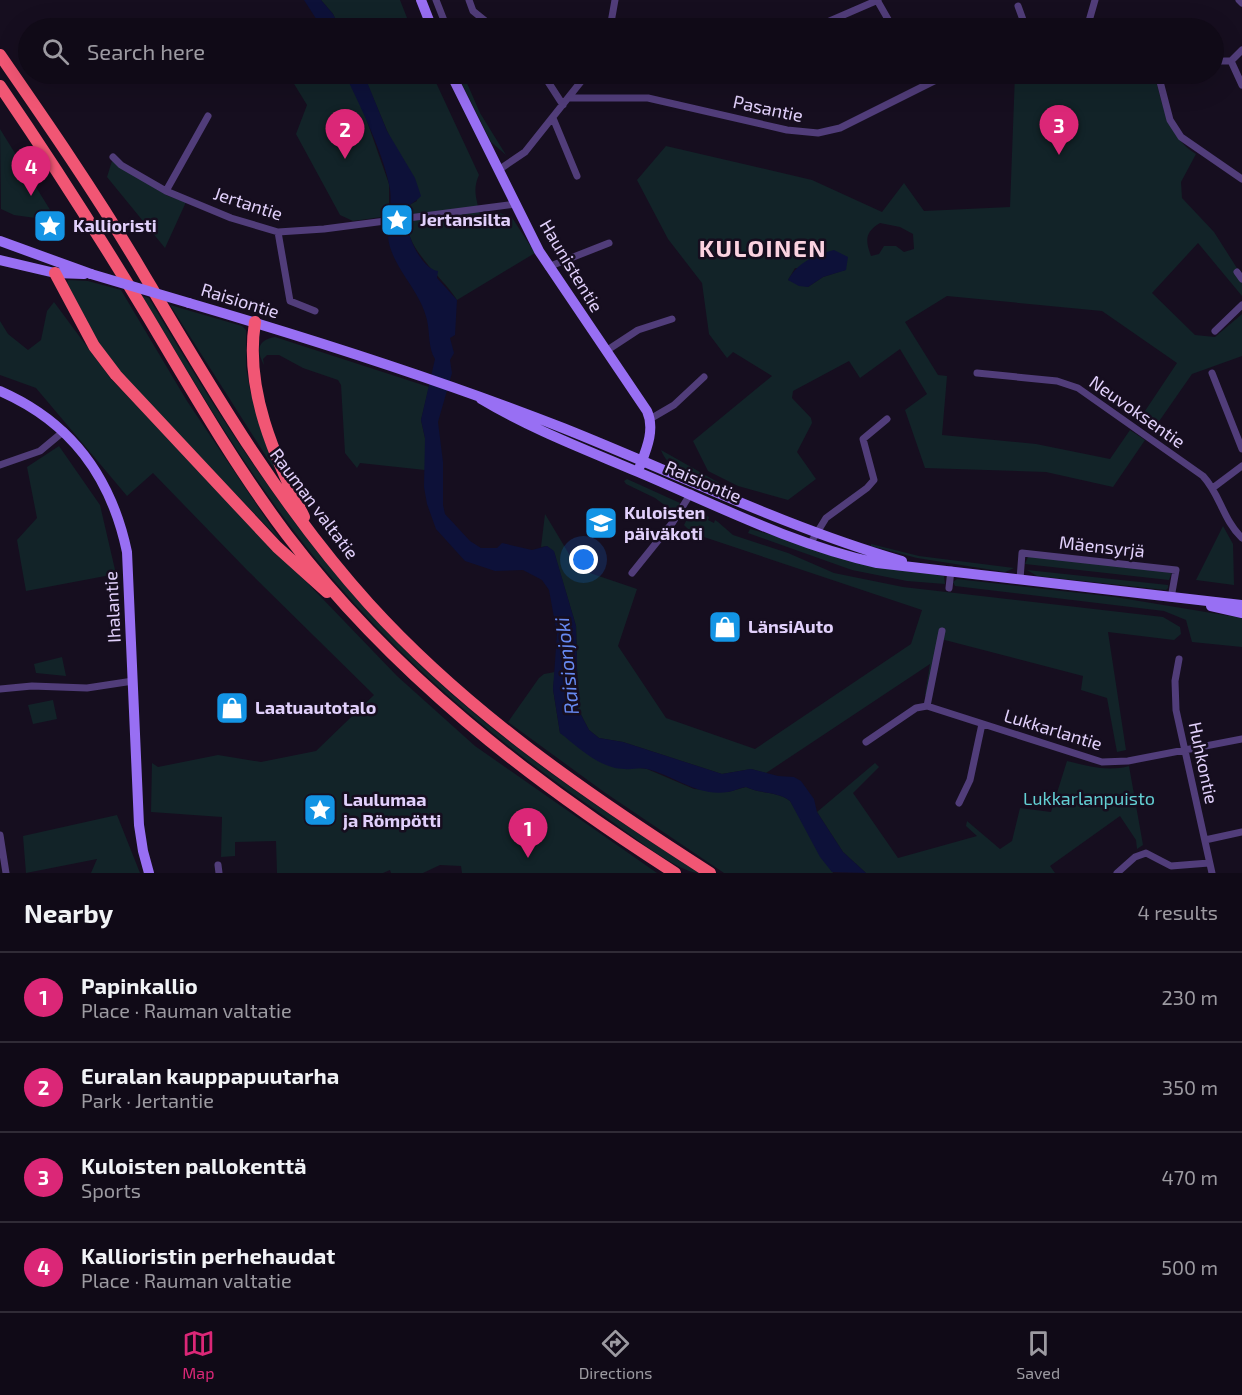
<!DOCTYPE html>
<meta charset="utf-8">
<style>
:root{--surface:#100a17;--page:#191320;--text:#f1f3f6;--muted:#9c9aa1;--line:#302b36;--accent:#db2777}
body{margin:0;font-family:"Exo 2",sans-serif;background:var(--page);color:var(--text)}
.you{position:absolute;left:584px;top:560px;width:21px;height:21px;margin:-15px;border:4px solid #fff;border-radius:50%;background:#1a73e8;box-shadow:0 0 0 9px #1a73e833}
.badge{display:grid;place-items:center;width:39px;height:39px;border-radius:50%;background:var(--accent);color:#fff;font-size:20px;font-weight:700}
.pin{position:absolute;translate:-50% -50px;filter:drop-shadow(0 2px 3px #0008)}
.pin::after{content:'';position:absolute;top:32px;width:21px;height:18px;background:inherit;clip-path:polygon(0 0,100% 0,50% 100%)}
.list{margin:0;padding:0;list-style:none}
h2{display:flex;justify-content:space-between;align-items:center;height:78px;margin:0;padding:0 24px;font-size:26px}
h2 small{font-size:20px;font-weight:400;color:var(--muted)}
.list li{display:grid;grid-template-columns:39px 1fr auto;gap:18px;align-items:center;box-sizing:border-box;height:90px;padding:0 24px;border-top:2px solid var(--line)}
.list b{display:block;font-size:22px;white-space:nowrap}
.list p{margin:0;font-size:20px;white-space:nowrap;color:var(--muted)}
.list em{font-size:20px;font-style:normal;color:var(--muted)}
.icon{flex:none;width:33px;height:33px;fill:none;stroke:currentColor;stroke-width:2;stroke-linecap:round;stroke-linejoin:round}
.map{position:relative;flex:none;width:1242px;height:873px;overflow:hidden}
.search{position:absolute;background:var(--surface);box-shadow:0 6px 24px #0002;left:18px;right:18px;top:18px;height:66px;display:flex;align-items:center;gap:15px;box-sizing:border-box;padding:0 21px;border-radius:33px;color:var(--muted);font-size:22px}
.sheet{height:438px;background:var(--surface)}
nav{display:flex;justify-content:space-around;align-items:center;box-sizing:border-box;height:84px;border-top:2px solid var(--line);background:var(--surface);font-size:16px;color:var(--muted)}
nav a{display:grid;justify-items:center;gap:3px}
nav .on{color:var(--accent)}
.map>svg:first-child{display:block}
</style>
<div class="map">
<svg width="1242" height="873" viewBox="0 0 1242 873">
<rect width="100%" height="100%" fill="#160e1f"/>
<!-- green -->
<path fill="#122328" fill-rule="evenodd" d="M321,0H400L411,28H340L333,14Z
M288,74H345L362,107L389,184V216L353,221L340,215L296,134L307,105Z
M363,74H432L479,175C472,190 477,200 480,215L499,213L511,216L535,253L457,300C441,274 395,243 409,205L417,201Z
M457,74H463L480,113L506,155L491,142Z
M1015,74H1154C1163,105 1167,136 1196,154L1181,182L1182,198L1214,232L1242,276V296L1198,243L1152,293L1195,335L1215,337L1242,314V356L1192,374L1153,430L1139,420L1177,363L1102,311L947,296L905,322L938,375L947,376L942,435L1036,444L1110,459L1130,430L1145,440L1113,487L1046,472L925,468L905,410L927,394L900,349L860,378L849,361L793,391L792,398L811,418L812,423L797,452L816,479L788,500L738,486L708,471L693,441L772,376L733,352L727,358L709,334L702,283L668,239L637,180L666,146L812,180L882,212L904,183L924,211L1010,207ZM880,223L900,227L913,234L914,249L904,252L896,246H884L879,254L871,256C865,240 865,232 880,223ZM795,268L845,270L823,277L808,287L788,280Z
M0,129L57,221L14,215L1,209Z
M112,161L168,196L186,202L165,248L107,177Z
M68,280L88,281L121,290L187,401L281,541L130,384L99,344L67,284Z
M142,296L149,298C221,420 297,541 397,642C486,733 593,805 699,873C678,873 626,831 607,818C508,750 416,675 337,584C261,497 202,395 142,296Z
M54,302L111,379L397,676L475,746L657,873H462L461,866L440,865L423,873H391L390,870L383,873H277L276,841L235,842V856L221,857L222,817L151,812L152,763L158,767L218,755L261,762L316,751L374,695L247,570L153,473L127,496L36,388L0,375V321L8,334L28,350L41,340L47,311Z
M170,305L242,326L246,330V367L250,390L276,472Z
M275,337L429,387L421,420L425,438V470L360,463L357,468L345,453L341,385L338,380L303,368L279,355H267L263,359L264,365C256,351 257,340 275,337Z
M59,446L100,505L116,574L26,591L17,540L37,518L27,467Z
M661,450L730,489L729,491C708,482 669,474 661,450Z
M627,479L680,503L674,512L655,498L626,484L624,481Z
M695,510L709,517L708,520L714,523L715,520L718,522L733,535L788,553L834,573L903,587L1163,617L1180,627L1181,634L1174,640L1108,632L1126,750L1117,752L1107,698L1081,690L1083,676L941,639L932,697L925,695L930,664L766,773L751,769L722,774L623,742L599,738L589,730L578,709L576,626L554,552L547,546L541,547L545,514L578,569L637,589L618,646L666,718L755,749L911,644L922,610L692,533L684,525L691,511Z
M1223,526L1233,544L1234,585L1196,580Z
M750,529L907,571L944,576L945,584L907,581L852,570L748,533Z
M871,544L919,556L1014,568L1005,572L917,558L871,546Z
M1033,556L1172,572L1169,580L1025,564L1028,557Z
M1027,570L1168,585V588L1166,590L1037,576Z
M957,579L1115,597L1242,618V647L1192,642L1186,620L1164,611L955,586L953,582Z
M62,657L66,676L36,673L34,664Z
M555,672L553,689L560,733L632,767L647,769L694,789L728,792L746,787C760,794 777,791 790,801L833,873H724L604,792L508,722L539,678L544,674Z
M53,700L57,719L33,724L28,705Z
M1067,761C1089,766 1107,772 1129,766L1143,845L1137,849L1136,840L1120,816L1050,866L1055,873H866L843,852L817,812L875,763L879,767L853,793L898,858L977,836L966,826L967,821L1000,849L1012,841L1020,808L1051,812Z
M117,815L140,873H91L97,859L26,873L23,836Z"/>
<!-- water -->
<path fill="#0d1139" d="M304,0H321L333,14L340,28H322Z
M345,74H363L365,77L387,131L415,178L421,196C416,202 409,203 407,210C402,227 420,269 438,271L437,278L457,300L455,335L450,338L454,353L450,360L452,373L438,422L443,462V505L445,514L470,541L481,548H497L502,543L532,550L547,546L554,551L576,626L578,709L589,730L599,738L623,742L722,774L751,769L778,776L794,777L801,781L814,799L817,812L843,852L866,873L832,872L820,857L790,801C777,791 760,794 746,787C739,788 734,791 728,792C698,797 675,776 647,769C639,767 632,770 625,769C600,769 578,747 560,733L553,689L557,634L549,590L542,580L523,570L495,571L465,561L436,529L427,504L424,487L425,438L421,420L435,359C428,348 430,333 427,320C421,293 398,273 390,247C384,228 393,209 390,189C384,154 360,106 345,74Z
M834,250L848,257L846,270L823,277L808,287L799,286L788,280C798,262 815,255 834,250Z"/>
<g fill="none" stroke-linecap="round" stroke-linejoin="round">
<!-- street -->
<path stroke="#513d7a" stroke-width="7" d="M436,0L447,28
M469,0L473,11L494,28
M877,0L893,28
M1239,0L1242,3
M1018,6L1026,28
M825,23L878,0
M610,28L615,0
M1087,28L1095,0
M1214,61H1231L1242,50
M1231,61L1242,85
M543,74L563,105
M1158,74L1170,120L1181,137L1242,179
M569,98H648L787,130L818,133L840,128L948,74
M553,118L577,176
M113,157L121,165L166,191L231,218L278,232L324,229L516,204
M500,169L525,152L587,74
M166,191L208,116
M278,232L290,301L315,311
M548,267L609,243
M1237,272L1242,279
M1215,331L1242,305
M606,351L638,330L672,319
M977,373L1057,381L1078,388L1203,476C1220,494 1223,520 1242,538
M1212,373L1242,449
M650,419L674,405L704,377
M0,465L40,451L64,431
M1214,487L1242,466
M810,544L826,518L867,488L874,480L863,439L887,419
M632,573L673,522L691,493
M1020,579L1022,553L1176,570L1171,598
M949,588L951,570
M1179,659L1175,681L1176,710L1212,873
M0,689L32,686L87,688L133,681
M927,706L942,631
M866,742L916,708L927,706L1102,762L1128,761L1242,739
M959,803L970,780L982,724
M0,835L6,873
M1205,840L1242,832
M218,865L219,873
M1117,873L1135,857L1146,853L1171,866L1209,863"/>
<!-- secondary -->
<path stroke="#986ff3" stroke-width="10" d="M421,0L432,28
M451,74L539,251L647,411C655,429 647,448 640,466
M0,241L91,274
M0,260L55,273L84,274
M189,303C315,340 441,380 563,428C676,473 785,527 902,561
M0,391C71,422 111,476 127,552L139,825L143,851L149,873
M481,399C531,429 584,449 638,472C716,505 794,545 877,563L1242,605
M1211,606L1242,613"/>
<!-- highway -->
<path stroke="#f15674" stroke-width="12" d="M0,55C47,123 94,191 137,263C207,381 276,501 369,604C467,712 588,795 710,873
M0,86C52,162 101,239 148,317C192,391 235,466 287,535C392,673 529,780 675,873
M55,273L94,346L116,375L277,547L327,592
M255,322C244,391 275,456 304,517"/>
<!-- secondary-bridge -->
<path stroke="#986ff3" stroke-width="10" d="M91,274L189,303"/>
</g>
<!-- icons -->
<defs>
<g id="sight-square" transform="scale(1.725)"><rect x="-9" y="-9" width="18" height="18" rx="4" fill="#1394e4" stroke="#160e1f"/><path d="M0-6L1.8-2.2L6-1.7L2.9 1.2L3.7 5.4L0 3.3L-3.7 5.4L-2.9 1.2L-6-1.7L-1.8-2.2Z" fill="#fff"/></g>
<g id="school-square" transform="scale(1.725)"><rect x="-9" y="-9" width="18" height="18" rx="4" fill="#1394e4" stroke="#160e1f"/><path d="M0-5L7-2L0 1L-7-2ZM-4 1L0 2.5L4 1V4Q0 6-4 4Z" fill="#fff"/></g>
<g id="shop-square" transform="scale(1.725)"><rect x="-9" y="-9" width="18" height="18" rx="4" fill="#1394e4" stroke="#160e1f"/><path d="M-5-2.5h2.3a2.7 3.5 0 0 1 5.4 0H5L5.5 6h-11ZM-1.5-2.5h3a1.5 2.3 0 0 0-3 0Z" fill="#fff"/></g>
</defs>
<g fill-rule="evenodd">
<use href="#sight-square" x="397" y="220"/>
<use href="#sight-square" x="50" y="226"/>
<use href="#school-square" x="601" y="523"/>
<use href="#shop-square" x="725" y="627"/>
<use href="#shop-square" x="232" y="708"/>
<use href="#sight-square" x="320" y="810"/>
</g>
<g text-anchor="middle" stroke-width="5" stroke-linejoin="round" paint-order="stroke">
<!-- street labels -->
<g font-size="18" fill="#e1d0fb" stroke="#160e1f">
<text transform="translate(768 109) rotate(12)" y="6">Pasantie</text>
<text transform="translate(248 204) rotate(18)" y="6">Jertantie</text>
<text transform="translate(571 266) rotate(59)" y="6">Haunistentie</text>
<text transform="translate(240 301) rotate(17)" y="6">Raisiontie</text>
<text transform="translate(1137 412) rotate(35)" y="6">Neuvoksentie</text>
<text transform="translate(703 482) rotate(23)" y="6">Raisiontie</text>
<text transform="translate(314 504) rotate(53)" y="6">Rauman valtatie</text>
<text transform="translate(1102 547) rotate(6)" y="6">Mäensyrjä</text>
<text transform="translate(113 607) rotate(-93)" y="6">Ihalantie</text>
<text transform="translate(1053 730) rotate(17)" y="6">Lukkarlantie</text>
<text transform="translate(1203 763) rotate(78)" y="6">Huhkontie</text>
</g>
<!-- poi labels -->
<g font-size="18" font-weight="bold" fill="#e1d0fb" stroke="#160e1f" text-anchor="start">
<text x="420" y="226">Jertansilta</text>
<text x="73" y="232">Kallioristi</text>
<text x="624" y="519">Kuloisten<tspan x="624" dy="21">päiväkoti</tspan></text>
<text x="748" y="633">LänsiAuto</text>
<text x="255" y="714">Laatuautotalo</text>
<text x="343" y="806">Laulumaa<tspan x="343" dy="21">ja Römpötti</tspan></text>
</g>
<!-- park labels -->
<g font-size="18" fill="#63d0d4" stroke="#160e1f">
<text x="1089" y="805">Lukkarlanpuisto</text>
</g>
<!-- water labels -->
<g font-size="20" font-style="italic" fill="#678af2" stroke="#160e1f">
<text transform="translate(567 666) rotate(-96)" y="7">Raisionjoki</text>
</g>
<!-- district labels -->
<g font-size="24" font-weight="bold" letter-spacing="1.5" fill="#fbd2e0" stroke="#160e1f">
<text x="763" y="257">KULOINEN</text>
</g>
</g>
</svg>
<div class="you"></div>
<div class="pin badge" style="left:528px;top:858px">1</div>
<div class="pin badge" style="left:345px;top:159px">2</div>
<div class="pin badge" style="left:1059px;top:155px">3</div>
<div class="pin badge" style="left:31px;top:196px">4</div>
<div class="search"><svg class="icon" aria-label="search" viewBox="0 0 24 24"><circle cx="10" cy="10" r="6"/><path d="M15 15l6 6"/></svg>Search here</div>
</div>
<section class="sheet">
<h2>Nearby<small>4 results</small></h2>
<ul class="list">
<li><span class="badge">1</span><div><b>Papinkallio</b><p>Place · Rauman valtatie</p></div><em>230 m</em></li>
<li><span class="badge">2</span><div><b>Euralan kauppapuutarha</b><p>Park · Jertantie</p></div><em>350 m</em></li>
<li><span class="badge">3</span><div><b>Kuloisten pallokenttä</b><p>Sports</p></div><em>470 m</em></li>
<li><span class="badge">4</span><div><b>Kallioristin perhehaudat</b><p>Place · Rauman valtatie</p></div><em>500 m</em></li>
</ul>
</section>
<nav>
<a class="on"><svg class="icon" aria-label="map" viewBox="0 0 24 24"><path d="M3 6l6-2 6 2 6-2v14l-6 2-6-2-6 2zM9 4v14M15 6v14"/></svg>Map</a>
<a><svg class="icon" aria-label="directions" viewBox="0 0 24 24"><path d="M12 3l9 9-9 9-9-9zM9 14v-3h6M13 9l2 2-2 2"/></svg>Directions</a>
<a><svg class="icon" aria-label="saved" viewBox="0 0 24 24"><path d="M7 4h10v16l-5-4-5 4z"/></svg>Saved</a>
</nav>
